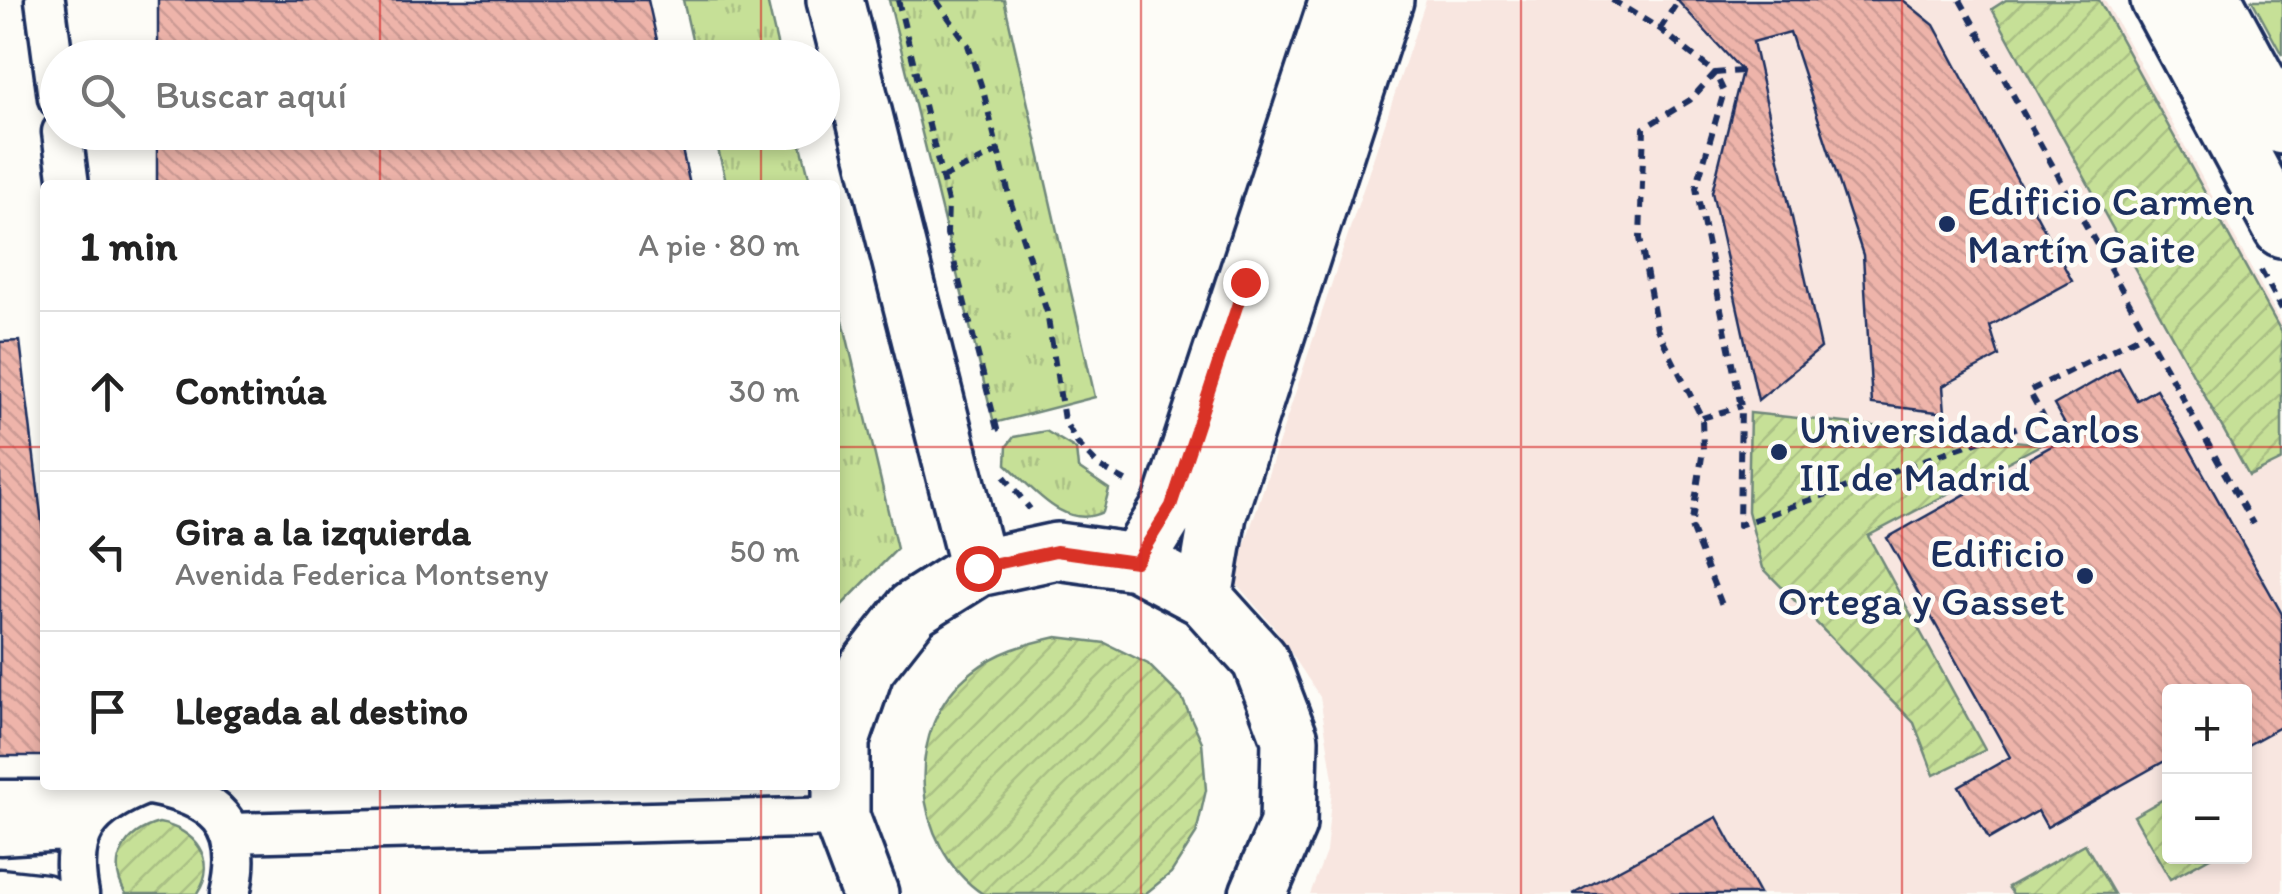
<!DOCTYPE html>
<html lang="es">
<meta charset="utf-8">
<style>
:root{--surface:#fff;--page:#f6f6f6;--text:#222;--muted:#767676;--line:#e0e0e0}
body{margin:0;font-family:Itim,sans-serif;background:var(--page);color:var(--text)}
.controls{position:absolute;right:30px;bottom:30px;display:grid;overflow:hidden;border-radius:10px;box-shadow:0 5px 15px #0003}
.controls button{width:90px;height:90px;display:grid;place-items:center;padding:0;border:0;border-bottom:2px solid var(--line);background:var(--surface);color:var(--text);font:50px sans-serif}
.stop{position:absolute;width:30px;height:30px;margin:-22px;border:8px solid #d93025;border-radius:50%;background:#fff}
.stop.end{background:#d93025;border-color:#fff;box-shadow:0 2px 10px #0008}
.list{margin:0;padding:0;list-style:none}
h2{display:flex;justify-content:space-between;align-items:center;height:130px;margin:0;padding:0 40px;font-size:42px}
h2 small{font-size:32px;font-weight:400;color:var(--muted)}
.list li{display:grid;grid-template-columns:65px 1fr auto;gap:30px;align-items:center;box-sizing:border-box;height:160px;padding:0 40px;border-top:2px solid var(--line)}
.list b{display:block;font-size:38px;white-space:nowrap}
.list p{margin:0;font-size:32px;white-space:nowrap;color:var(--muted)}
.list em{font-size:32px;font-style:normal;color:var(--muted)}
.icon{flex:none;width:55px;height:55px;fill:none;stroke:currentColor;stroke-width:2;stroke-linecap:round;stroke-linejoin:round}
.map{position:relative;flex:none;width:2282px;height:894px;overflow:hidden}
.search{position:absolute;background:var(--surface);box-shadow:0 5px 15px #0003;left:40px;top:40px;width:800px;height:110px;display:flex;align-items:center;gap:25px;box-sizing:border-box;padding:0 35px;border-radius:55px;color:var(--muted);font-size:38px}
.panel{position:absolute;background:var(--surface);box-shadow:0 5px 15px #0003;left:40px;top:180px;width:800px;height:610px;border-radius:10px}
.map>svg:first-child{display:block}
</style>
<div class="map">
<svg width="2282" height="894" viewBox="0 0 2282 894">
<defs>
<pattern id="grass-tufts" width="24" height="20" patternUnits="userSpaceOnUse" patternTransform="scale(2.5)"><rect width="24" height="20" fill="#c6e097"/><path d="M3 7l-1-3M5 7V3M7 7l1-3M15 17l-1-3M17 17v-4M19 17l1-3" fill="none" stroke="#aac085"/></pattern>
<pattern id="garden-furrows" width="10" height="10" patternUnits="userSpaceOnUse" patternTransform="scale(2.5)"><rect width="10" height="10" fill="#c6e097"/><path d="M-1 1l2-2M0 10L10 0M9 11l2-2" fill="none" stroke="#aac085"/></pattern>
<pattern id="building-back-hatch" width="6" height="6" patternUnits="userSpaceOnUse" patternTransform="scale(2.5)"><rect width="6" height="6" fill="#eeb4aa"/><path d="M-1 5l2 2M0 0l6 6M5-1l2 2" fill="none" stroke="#cc9b95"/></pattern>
</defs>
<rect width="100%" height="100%" fill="#fdfcf7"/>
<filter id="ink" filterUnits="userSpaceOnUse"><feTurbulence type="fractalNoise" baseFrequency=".01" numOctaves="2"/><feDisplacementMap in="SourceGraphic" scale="20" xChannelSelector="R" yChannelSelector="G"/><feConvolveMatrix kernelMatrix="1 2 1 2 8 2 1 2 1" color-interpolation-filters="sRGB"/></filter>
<g filter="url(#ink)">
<!-- built -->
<path fill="#f8e6e0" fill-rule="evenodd" d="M1426,0H2105L2282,324V894H1310L1326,852L1333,779L1320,697L1274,627L1233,580ZM2170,692H2244V856H2170Z"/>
<!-- grass -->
<path fill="url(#grass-tufts)" stroke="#70887a" stroke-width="2.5" d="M683,0H767L780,57H696Z
M889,0H1004L1095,397L994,423Z
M2252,0H2282V55Z
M714,133H798L811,185H727Z
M835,287L897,549L835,612Z
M1046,431L1076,449L1078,468L1109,489L1103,512C1064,531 1033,488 1006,464L1007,446L1014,437Z"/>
<!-- garden -->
<path fill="url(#garden-furrows)" stroke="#70887a" stroke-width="2.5" d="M2006,0H2099L2282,333V460L2249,476L1992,9Z
M1750,413L2042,444L1868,536L1985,750L1934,775L1914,723L1763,568L1748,511Z
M1057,637L1105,643L1148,664L1182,698L1202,742L1206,790L1196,834L1171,873L1145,894H983C911,846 901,727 972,672C998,651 1026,644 1057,637Z
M2169,796L2170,856L2210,857L2170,879L2134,816Z
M159,823C194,829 220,860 197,894H126C106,862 125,832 159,823Z
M2085,844L2114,894H2013L2008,887Z"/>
<!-- building -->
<path fill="url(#building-back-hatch)" stroke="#1b2f5e" stroke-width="2.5" d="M158,0H648L661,58H158Z
M1677,0H1903L1934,25L2072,281L1990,326L1999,356L1943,386L1945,413L1872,404L1863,255L1790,32L1753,42L1821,348L1758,400L1712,192L1742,71Z
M157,132H678L690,185H157Z
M20,341L45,548V756H0V342Z
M2119,368L2137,400L2156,389L2282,614V726L2244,747V692H2170V758L2047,827L2038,811L1989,839L1959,786L2010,757L1887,538L2071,435L2054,405Z
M1717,817L1759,894H1573Z"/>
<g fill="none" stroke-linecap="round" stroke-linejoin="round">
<!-- street casing -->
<g stroke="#1b2f5e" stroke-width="45">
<path id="street" d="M45,0L58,98
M62,132L69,185
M150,785C215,797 247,823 230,894
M0,800H107
M230,833L841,817
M0,835L81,830
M0,889L45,894
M79,894C67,833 88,807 144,785"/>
</g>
<!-- secondary casing -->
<g stroke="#1b2f5e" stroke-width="62">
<path id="secondary" d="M835,0L978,568
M2159,0L2282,229
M2214,0L2282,126
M1136,562L1171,506L1338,0
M1204,598L1218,515L1385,0
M870,894L841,817V741L866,669L913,609L978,568L1057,551L1136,562L1204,598L1260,660L1290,739L1288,824L1258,894"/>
</g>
<!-- path -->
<path stroke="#1b2f5e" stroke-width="6" stroke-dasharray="10 8" stroke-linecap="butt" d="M898,0L948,202L947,234L997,429L991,431
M936,0L968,45L984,94L1011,203L1047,312L1064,420L1078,444L1100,467L1129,483
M1612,0L1660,29L1715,73L1690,100L1644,128L1640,238L1657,329L1702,418L1703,450L1691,527L1724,610
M1960,0L2253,524
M1660,29L1678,1
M1742,71L1715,73L1724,92L1696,188L1741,406L1739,525L2044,418L2029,391L2146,333
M942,178L999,151
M2261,270L2282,309
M1702,418L1741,406
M1004,476L1030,509"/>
<!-- street -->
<use href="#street" stroke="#fdfcf7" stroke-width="38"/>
<!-- secondary -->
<use href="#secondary" stroke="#fdfcf7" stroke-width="55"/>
</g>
</g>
<g fill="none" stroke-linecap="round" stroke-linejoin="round" filter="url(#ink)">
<!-- route -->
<path stroke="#d93025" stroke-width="12" d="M978,568L1056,551L1136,562L1171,506L1245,282"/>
</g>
<!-- grid -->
<path fill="none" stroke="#d62828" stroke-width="2.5" stroke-opacity="0.55" d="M380,0V58M761,0V58M1141,0V894M1521,0V894M1902,0V894M380,132V185M761,132V185M0,447H45M835,447H2282M380,785V894M761,785V894"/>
<!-- markers -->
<g fill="#1b2f5e" stroke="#fdfcf7" stroke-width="4">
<circle cx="1947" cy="224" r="10"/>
<circle cx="1779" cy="452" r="10"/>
<circle cx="2085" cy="576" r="10"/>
</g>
<g text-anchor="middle" stroke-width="9" stroke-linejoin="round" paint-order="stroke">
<!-- poi labels -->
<g font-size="42" fill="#1b2f5e" stroke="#fdfcf7" text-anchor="start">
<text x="1967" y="215">Edificio Carmen<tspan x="1967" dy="48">Martín Gaite</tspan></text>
<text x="1799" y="443">Universidad Carlos<tspan x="1799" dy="48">III de Madrid</tspan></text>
<text x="2065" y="567" text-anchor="end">Edificio<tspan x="2065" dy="48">Ortega y Gasset</tspan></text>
</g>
</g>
</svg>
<div class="controls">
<button>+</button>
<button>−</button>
</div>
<div class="stop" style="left:978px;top:568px"></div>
<div class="stop end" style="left:1245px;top:282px"></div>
<div class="search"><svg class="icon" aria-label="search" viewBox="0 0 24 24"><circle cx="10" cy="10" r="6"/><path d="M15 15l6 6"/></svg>Buscar aquí</div>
<section class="panel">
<h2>1 min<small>A pie · 80 m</small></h2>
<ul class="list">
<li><svg class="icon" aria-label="ahead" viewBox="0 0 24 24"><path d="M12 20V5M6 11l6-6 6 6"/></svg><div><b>Continúa</b></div><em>30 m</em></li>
<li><svg class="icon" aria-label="left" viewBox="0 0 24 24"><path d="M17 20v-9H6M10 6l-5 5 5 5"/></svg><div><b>Gira a la izquierda</b><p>Avenida Federica Montseny</p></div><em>50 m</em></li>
<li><svg class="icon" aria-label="arrive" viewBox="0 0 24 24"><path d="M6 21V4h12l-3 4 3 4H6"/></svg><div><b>Llegada al destino</b></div></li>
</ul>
</section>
</div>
